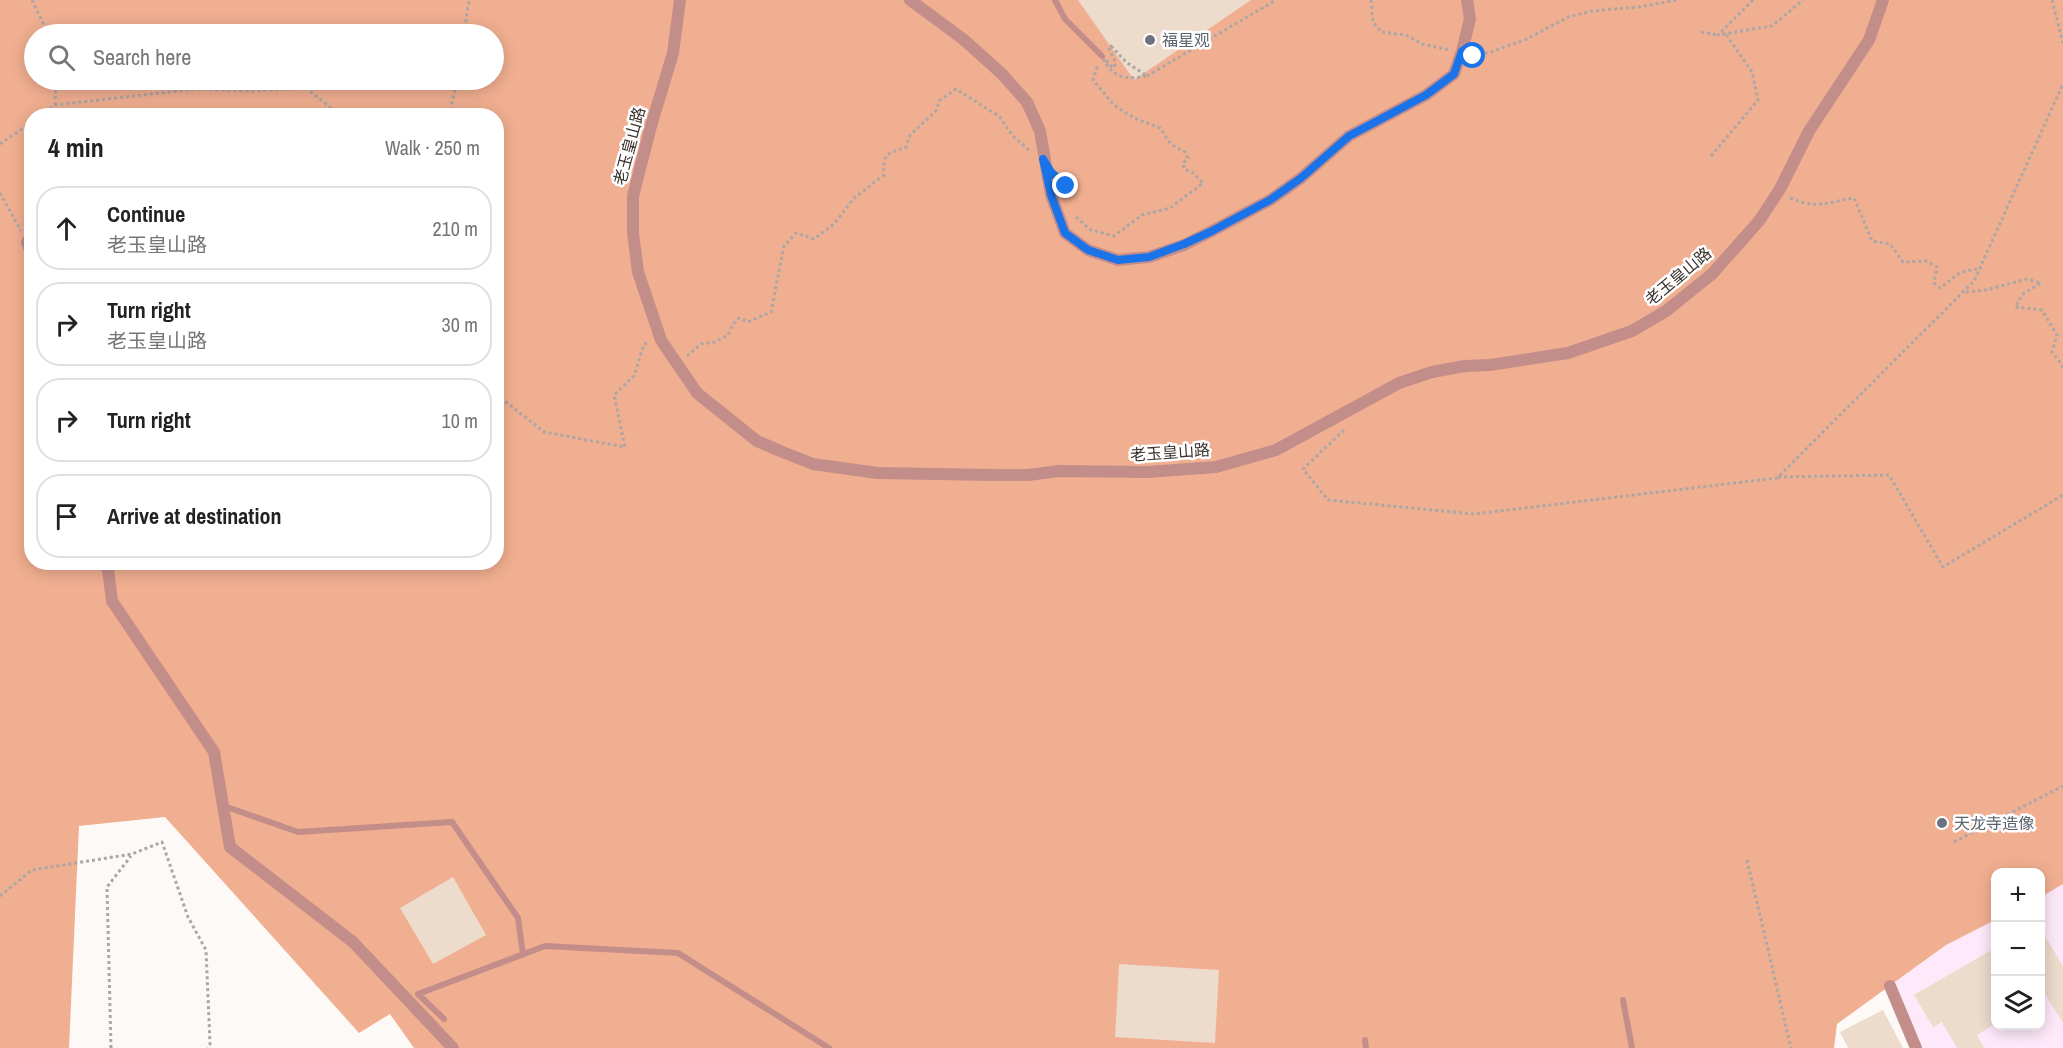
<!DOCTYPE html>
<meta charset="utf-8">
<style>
:root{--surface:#fff;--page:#f6f6f6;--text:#222;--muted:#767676;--line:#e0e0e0}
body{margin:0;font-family:"Archivo Narrow","Noto Sans SC",sans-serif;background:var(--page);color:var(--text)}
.controls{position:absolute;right:18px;bottom:18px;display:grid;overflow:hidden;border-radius:12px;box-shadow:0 3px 15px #0003}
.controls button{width:54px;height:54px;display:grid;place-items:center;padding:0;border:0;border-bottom:2px solid var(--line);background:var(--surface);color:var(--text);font:30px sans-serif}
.stop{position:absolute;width:18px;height:18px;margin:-14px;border:4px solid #1a73e8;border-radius:50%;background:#fff}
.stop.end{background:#1a73e8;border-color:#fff;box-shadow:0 2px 6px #0008}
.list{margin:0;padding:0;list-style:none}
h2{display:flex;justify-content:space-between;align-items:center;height:78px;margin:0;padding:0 24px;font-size:26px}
h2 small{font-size:20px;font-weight:400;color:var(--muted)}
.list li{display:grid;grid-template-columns:39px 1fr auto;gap:18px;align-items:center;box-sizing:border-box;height:84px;margin:0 12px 12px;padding:0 12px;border:2px solid var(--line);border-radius:24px}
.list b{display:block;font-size:22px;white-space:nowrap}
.list p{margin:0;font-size:20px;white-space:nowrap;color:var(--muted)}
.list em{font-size:20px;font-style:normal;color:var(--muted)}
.icon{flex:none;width:33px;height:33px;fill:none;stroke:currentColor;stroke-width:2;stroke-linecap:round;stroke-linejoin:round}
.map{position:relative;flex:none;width:2063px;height:1048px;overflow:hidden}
.search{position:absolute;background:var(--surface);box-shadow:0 3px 15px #0003;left:24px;top:24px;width:480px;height:66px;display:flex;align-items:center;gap:15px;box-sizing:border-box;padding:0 21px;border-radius:33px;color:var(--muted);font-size:22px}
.panel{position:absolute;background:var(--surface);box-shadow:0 3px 15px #0003;left:24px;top:108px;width:480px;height:462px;border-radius:24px}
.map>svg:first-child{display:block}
</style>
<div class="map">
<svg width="2063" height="1048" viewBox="0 0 2063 1048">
<rect width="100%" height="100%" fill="#fdf9f7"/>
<!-- commercial -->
<path fill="#fde9f9" d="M2063,884V1048H1916L1890,986L1946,945L1995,920L1996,1026H2040L2041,897Z"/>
<!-- forest -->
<path fill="#f1af91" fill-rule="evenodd" d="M0,0H2063V884L2041,897L2040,872H1996L1995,920L1946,945L1837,1024L1834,1048H414L390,1014L359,1033L165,817L79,826L69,1048H0ZM34,34H494V80H34ZM32,116H496V562H32Z"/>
<!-- building -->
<path fill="#eddbcc" d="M1078,0H1251L1134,80Z
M453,877L486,935L433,964L400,908Z
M2040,928L2063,966V1023L2040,986Z
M1995,948V1024L1977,1035L1984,1048H1957L1942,1022L1933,1027L1914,995Z
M1119,964L1219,970L1215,1043L1115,1037Z
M1883,1010L1903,1048H1848L1840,1032Z"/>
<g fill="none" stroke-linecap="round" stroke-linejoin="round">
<!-- path -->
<path stroke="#aca6a4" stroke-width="3" stroke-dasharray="3 3" stroke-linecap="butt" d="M32,0L48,34
M1371,0L1373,22L1381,32L1406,35L1422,44L1450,50
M1753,0L1718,35L1772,26L1803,0
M2052,0L2063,43
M1701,32L1718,35
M464,34L469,0
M1111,46L1126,62L1147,76C1124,80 1112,78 1102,56L1113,68L1116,63L1108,47Z
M1473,56L1491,52L1527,39L1568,17L1592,11L1638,7L1678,0
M1147,76L1276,0
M55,105L56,80
M40,116L55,105L195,89L250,91L306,88L341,116
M449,116L457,80
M0,144L32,122
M1711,156L1758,100L1752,72L1725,33
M1064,184L1068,197
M0,193L21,231
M1790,198C1819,210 1826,202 1854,198L1872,241L1890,244L1903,262L1926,261L1937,267L1934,283L1940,288L1961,272L1982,268
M1076,217L1091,230L1114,236L1142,215L1170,208L1203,183L1192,172L1184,169L1183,163L1188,158L1185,152L1171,144L1160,128L1134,118L1114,105L1093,80L1098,64
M1966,292L1986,290L2027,279L2041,283L2023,294L2015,307L2042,310L2057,335L2052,352L2062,365L2063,370
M687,356L701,344L715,342L728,335L733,324L739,318L748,322L771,312L784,246L796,233L814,239L834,224L854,198L884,175C883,152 886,155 906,147L910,135L936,111L940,100L956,89L1000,117L1012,135L1030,151
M496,394L544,432L625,447L614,395L634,376L644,344L647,343
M1344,430L1303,469L1328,500L1474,514L1777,478L1974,281L2063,84
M1778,477L1889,475L1943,567L2063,495
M1954,842L2063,786
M1747,860L1791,1048
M0,896L32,870L132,854L162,842L188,917L206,950L210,1044L208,1048
M111,1048L107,887L131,856"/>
<!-- service -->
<path stroke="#c38d8a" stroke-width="6" d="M1055,0L1065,19L1102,56
M224,806L298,832L452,822L518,918L523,954
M1623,1000L1632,1048
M444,1019L418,994L545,946L678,953L829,1048
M1365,1040L1366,1048"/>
<!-- minor -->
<path stroke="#c38d8a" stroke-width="12" d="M680,0L673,53L651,126L633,196V233L638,272L661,340L697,393L757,441L785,453L813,464L877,473L994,475H1028L1059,471L1147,472L1216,467L1276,450L1399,383L1432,372L1465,366L1490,365L1568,353L1632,331L1666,311L1712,274L1759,221L1780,189L1809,131L1869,40L1883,0
M910,0L963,39L1002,74L1027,102L1040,131L1051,195L1065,233L1088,250L1118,260L1149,257L1184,245L1210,232L1270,200L1301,178L1349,136L1426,95L1454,74L1462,51L1470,19L1467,0
M27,242L32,255
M107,562L112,601L214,752L230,847L353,942L453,1048
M1890,986L1916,1048"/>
</g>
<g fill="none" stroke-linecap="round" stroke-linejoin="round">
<!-- route -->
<path stroke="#1a73e8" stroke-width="8" d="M1066,186L1051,172L1043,159L1051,195L1065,233L1088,250L1118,260L1149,257L1184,244L1210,232L1270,200L1301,178L1349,136L1426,95L1454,74L1462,51L1473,56"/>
</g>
<!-- markers -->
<g fill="#6b7280" stroke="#fff" stroke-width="2">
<circle cx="1150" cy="40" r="6"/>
<circle cx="1942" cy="823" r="6"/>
</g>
<g text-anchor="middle" stroke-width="5" stroke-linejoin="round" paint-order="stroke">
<!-- worship labels -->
<g font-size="16" fill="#5b616d" stroke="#fff" text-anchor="start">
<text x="1162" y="46">福星观</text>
<text x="1954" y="829">天龙寺造像</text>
</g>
<!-- street labels -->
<g font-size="16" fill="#3a322e" stroke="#fff">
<text transform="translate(629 146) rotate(-75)" y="6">老玉皇山路</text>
<text transform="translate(1678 276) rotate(-40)" y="6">老玉皇山路</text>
<text transform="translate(1170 452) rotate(-4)" y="6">老玉皇山路</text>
</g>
</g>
</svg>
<div class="controls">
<button>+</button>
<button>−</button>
<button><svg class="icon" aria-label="layers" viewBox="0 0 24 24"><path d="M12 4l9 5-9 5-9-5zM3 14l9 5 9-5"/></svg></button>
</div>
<div class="stop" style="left:1473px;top:56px"></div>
<div class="stop end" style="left:1066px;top:186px"></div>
<div class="search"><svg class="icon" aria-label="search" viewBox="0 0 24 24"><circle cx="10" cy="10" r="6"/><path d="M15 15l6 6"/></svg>Search here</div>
<section class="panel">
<h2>4 min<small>Walk · 250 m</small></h2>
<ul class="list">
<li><svg class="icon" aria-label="ahead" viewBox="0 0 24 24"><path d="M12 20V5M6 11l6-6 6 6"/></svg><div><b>Continue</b><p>老玉皇山路</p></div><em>210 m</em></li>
<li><svg class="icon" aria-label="right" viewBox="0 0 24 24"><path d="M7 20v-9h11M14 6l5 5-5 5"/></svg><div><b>Turn right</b><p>老玉皇山路</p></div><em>30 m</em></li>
<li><svg class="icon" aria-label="right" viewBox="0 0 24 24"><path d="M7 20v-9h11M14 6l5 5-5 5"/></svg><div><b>Turn right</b></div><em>10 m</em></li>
<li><svg class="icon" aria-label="arrive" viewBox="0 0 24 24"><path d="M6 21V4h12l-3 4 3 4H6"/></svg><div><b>Arrive at destination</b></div></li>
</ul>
</section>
</div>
